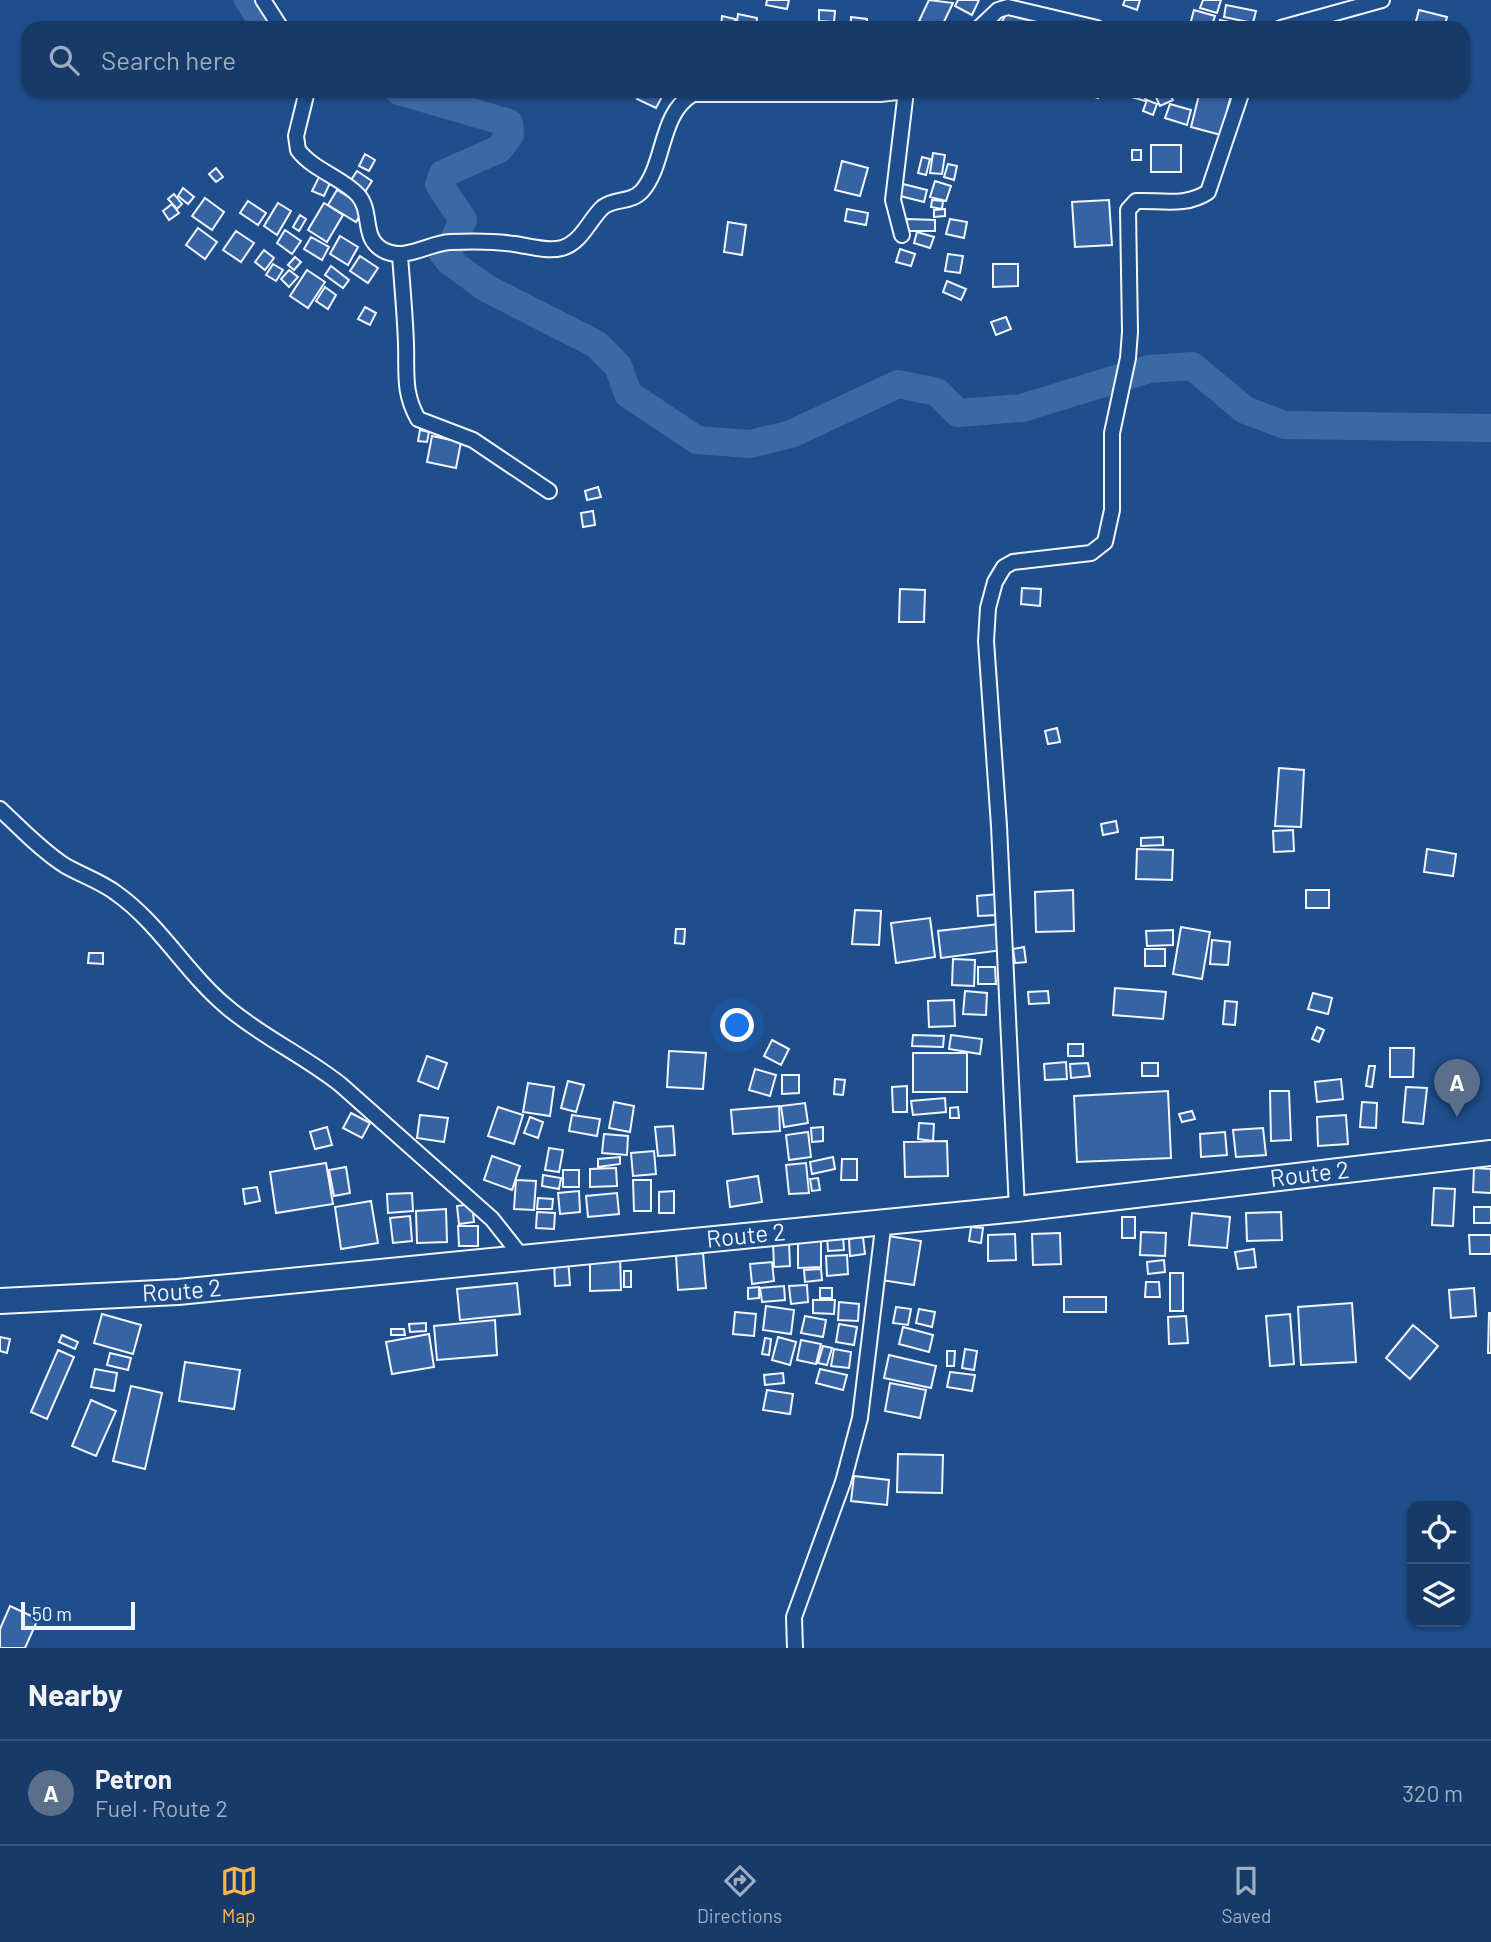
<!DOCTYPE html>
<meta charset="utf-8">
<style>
:root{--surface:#173a69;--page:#244571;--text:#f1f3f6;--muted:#9eadc0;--line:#36547d;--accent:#ffb74d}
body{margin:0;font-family:Barlow,sans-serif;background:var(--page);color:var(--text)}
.controls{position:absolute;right:21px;bottom:21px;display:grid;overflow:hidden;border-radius:14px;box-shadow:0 2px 5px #0004}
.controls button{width:63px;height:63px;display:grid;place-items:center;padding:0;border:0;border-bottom:2px solid var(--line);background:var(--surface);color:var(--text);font:35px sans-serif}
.scale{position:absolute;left:21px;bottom:18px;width:114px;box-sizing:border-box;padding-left:7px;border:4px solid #f2f6ff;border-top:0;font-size:19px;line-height:24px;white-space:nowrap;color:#f2f6ff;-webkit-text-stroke:5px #1f4e8c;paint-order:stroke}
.you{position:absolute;left:738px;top:1026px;width:24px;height:24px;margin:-18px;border:5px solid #fff;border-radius:50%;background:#1a73e8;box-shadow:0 0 0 10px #1a73e833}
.badge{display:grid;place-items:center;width:46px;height:46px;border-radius:50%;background:var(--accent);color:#fff;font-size:23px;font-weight:700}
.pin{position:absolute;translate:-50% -58px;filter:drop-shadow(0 2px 4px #0008)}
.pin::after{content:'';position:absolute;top:37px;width:24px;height:21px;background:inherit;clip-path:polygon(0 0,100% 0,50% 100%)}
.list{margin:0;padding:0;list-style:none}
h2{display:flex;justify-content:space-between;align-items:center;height:91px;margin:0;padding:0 28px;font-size:30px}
h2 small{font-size:23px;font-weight:400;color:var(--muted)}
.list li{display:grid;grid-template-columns:46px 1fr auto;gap:21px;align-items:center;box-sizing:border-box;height:105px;padding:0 28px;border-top:2px solid var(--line)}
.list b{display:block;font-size:26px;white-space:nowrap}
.list p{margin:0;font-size:23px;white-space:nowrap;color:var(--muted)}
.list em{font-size:23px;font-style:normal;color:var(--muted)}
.icon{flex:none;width:38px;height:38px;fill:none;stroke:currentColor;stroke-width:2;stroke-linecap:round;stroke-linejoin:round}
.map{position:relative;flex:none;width:1491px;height:1648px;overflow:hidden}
.search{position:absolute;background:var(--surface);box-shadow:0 2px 5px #0004;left:21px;right:21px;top:21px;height:77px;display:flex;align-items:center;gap:18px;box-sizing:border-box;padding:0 24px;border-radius:21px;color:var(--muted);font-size:26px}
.sheet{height:196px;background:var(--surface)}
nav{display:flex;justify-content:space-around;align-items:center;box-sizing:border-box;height:98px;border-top:2px solid var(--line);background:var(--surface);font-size:19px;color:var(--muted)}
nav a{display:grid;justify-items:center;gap:4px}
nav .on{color:var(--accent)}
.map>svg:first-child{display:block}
</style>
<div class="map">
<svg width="1491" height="1648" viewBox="0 0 1491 1648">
<rect width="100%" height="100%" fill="#1f4e8c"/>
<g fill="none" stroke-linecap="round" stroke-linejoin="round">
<!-- river -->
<path stroke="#3b69a3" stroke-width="28" d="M248,0L267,28
M399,91L509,123L510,135L499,149L443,174L439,184L463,220L451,246L442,252L449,261L486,288L596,344L618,366L628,394L697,440L750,444L791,434L898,384L937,392L958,413L1022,408L1149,369L1192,366L1245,410L1285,425L1491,428"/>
</g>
<!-- building -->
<path fill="#3563a3" stroke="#f2f6ff" stroke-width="2" d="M767,0H789L787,9L766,5Z
M929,0L953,3L941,28L919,21Z
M958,0H979L972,15L955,6Z
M1125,0H1140L1137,10L1123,5Z
M1203,0H1221L1217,13L1200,8Z
M1226,5L1256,11L1253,23L1224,17Z
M1010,8L1038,23L1035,28H998Z
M819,10L835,11L834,22L819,21Z
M1194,10L1215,16L1211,28H1189Z
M1419,10L1447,17L1444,28L1415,25Z
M738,14L757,18L756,28H736Z
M722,16L735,19L734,28H721Z
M851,17L867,19V28H851Z
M1220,20L1249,26V28H1218Z
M762,22L783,25V28H761Z
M641,91H665L656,108L637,99Z
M1076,91H1100L1098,98Z
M1111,91H1147L1145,101Z
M1153,91H1168L1173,100L1160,106Z
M1200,91L1231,95L1221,135L1191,127Z
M1147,100L1157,104L1153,115L1143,111Z
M1170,104L1191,110L1187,125L1165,118Z
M1151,145H1181V172H1151Z
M1132,150H1141V160H1132Z
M933,153L945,155L942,174L930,173Z
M365,154L375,160L369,171L359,166Z
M922,157L930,159L926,175L918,173Z
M842,161L868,168L860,196L835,190Z
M948,164L957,166L954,180L944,177Z
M216,168L223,177L216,182L209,174Z
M357,171L372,181L365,192L349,183Z
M319,177L330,183L324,196L312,191Z
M935,181L951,186L946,201L930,197Z
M903,184L927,190L924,202L900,196Z
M183,188L194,197L188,204L178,196Z
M337,190L365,207L356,222L328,205Z
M174,194L182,204L177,209L168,199Z
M205,198L224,212L212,230L192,216Z
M932,200L943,201L942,209L931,207Z
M1109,200L1112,245L1075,247L1072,202Z
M248,201L266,213L258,225L240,213Z
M278,203L291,211L277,235L264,226Z
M324,203L343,215L327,242L308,230Z
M172,204L179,213L169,220L163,211Z
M847,209L868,213L866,225L845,221Z
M945,209V216L934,217V210Z
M300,215L306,219L299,231L293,227Z
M907,219L935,220V231H907Z
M950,219L967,222L964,238L946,234Z
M728,222L746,225L742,255L724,252Z
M198,228L217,242L205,259L186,245Z
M285,230L301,241L292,254L277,243Z
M236,231L254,243L241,262L223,250Z
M917,232L934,237L930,248L914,243Z
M340,236L358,247L348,265L330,254Z
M311,237L329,247L322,260L304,249Z
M900,249L915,254L911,266L896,262Z
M264,250L274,258L265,270L255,262Z
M948,254L963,256L960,273L945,271Z
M360,256L378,268L368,283L350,271Z
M295,257L301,262L294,270L288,265Z
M273,264L283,270L276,281L266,275Z
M993,264H1018V286L993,287Z
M331,266L349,280L343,288L325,275Z
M289,270L298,277L289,287L281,279Z
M307,270L325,282L308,308L290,296Z
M947,281L966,289L961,300L943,292Z
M325,287L336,295L328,309L316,301Z
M365,307L376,313L370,325L358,319Z
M1006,317L1011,329L996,335L991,322Z
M420,430L429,432L427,442L418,441Z
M432,436L461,442L456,468L427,462Z
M598,487L601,497L587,500L585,491Z
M593,511L595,525L583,527L581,513Z
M1022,588L1041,589L1040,606L1021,604Z
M900,589L925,590L924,622H899Z
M1057,728L1060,742L1048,744L1045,731Z
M1279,768L1304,770L1301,827L1275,826Z
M1116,821L1118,832L1103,835L1101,824Z
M1293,830L1294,851L1274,852L1273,831Z
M1163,837V845L1141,846V838Z
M1137,849L1173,850L1172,880L1136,879Z
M1427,849L1456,854L1453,876L1424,872Z
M1073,890L1074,931L1036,932L1035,892Z
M1306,890H1329V908H1306Z
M998,894L999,915L978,916L977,896Z
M855,910L881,911L879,945L852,944Z
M930,918L935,957L896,963L891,923Z
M999,924L1003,950L941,958L938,931Z
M1181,927L1210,932L1202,979L1173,974Z
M676,929H685L684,944L675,943Z
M1173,930V945L1147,946L1146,931Z
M1212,940L1230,942L1228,965L1210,964Z
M1024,947L1026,962L1015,963L1013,949Z
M1145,949H1165V966H1145Z
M89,953H103V964L88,963Z
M953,959L975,960L974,986L952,985Z
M978,967H995L996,984H978Z
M1115,988L1166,992L1163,1019L1113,1015Z
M965,991L987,993L986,1015L963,1014Z
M1048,991L1049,1003L1029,1004L1028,992Z
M1313,993L1332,998L1328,1014L1308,1009Z
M954,1000L955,1026L929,1027L928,1001Z
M1225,1001L1237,1002L1235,1025L1223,1024Z
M1317,1027L1324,1030L1319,1042L1312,1039Z
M913,1035L944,1036L943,1047L912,1046Z
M951,1035L982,1039L980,1054L949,1049Z
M772,1040L789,1049L781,1065L764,1056Z
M1068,1044H1083V1056H1068Z
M1390,1048H1414L1413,1077H1390Z
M669,1051L706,1053L703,1089L667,1087Z
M913,1053H967V1092H913Z
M427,1056L447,1063L438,1089L418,1081Z
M1066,1062L1067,1079L1045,1080L1044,1064Z
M1088,1063L1090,1076L1071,1078L1070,1064Z
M1142,1063H1158V1076H1142Z
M1369,1066H1375L1372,1087L1366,1086Z
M755,1069L776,1075L770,1096L749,1090Z
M782,1075H799V1093L782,1094Z
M835,1079L845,1080L843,1095L834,1094Z
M1341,1079L1343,1099L1317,1102L1315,1082Z
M568,1081L584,1085L576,1112L561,1108Z
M528,1083L554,1087L550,1116L523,1112Z
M907,1086V1112H893L892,1087Z
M1406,1087L1427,1088L1423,1124L1403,1122Z
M1168,1091L1171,1158L1077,1162L1074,1096Z
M1270,1091H1289L1291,1140L1271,1141Z
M945,1098L946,1112L913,1115L911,1101Z
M614,1102L634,1106L630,1132L609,1128Z
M1362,1102L1377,1103L1376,1128L1360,1127Z
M805,1103L808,1123L784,1127L781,1106Z
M779,1106L780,1131L733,1134L731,1110Z
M498,1107L523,1115L514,1144L488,1136Z
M958,1107L959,1118H950V1108Z
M1192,1111L1195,1119L1182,1122L1179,1114Z
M351,1113L370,1123L362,1138L343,1128Z
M420,1115L448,1118L444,1142L417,1138Z
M572,1115L600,1119L597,1136L569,1131Z
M1346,1115L1348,1144L1318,1146L1317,1117Z
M530,1117L543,1122L538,1138L524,1133Z
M919,1123L934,1124L933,1141L918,1139Z
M673,1126L675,1155L658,1156L655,1127Z
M327,1127L332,1145L315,1149L310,1132Z
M823,1127V1141L812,1142L811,1128Z
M1263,1128L1266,1155L1236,1157L1233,1130Z
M808,1132L811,1157L789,1160L786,1135Z
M1225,1132L1227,1155L1201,1157L1200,1134Z
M604,1134L628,1136L627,1155L602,1153Z
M947,1141L948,1176L905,1177L904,1142Z
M549,1148L563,1150L559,1172L545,1170Z
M654,1151L656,1174L633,1176L631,1153Z
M492,1156L520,1166L512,1190L484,1180Z
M620,1157V1164L598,1167V1159Z
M833,1157L835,1169L812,1174L810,1162Z
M842,1159H857V1180H841Z
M326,1163L333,1204L276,1213L270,1172Z
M806,1163L809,1193L789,1194L786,1165Z
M346,1167L350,1193L334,1196L329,1170Z
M616,1168L617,1186L590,1187V1169Z
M1474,1168L1491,1169V1193L1473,1192Z
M563,1170H579V1187H563Z
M543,1175L561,1178L559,1189L542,1186Z
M758,1176L762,1202L730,1207L727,1181Z
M818,1178L820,1190L812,1191L810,1179Z
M516,1180L536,1181L534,1210L514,1209Z
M633,1180H651V1211H634Z
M257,1187L260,1201L245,1204L243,1189Z
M1434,1188L1455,1189L1453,1226L1432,1225Z
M579,1191L580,1212L560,1214L558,1193Z
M674,1191V1213H659V1192Z
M412,1193L413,1211L388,1213L387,1194Z
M617,1193L619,1214L588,1217L586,1196Z
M538,1198L553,1199L552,1209H537Z
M371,1201L378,1243L341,1249L335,1207Z
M472,1204L474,1222L459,1224L457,1206Z
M1474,1207H1491V1223H1474Z
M446,1209L447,1242L417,1243L416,1211Z
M537,1212L555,1213L554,1229L536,1228Z
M1281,1212L1282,1240L1247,1241L1246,1213Z
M1192,1213L1230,1217L1227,1248L1189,1245Z
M410,1216L412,1241L393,1243L390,1218Z
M1122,1217H1135V1238H1122Z
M458,1226H478V1246H459Z
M971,1227L983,1228L981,1243L969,1241Z
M1141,1232L1166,1233L1165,1256L1140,1255Z
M1060,1233L1061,1264L1033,1265L1032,1234Z
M1015,1234L1016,1260L988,1261V1235Z
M1469,1235H1491V1254H1470Z
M798,1236H821V1267L798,1268Z
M843,1236L844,1250L828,1251L827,1237Z
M888,1236L921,1241L914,1285L881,1280Z
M863,1237L865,1254L850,1256L849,1239Z
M789,1242L790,1266L774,1267L773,1243Z
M1254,1249L1256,1267L1238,1269L1235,1252Z
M620,1253L621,1290L590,1291V1254Z
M703,1253L706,1288L678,1290L676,1255Z
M847,1255L848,1274L827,1276L826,1256Z
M568,1258L570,1285L555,1286L554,1259Z
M1164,1260L1165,1272L1148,1274L1147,1262Z
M772,1262L774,1281L752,1284L750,1264Z
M821,1269L822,1280L805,1282L804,1270Z
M624,1271H631V1287H624Z
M1170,1273H1183V1311H1170Z
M1146,1282H1159L1160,1297H1145Z
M517,1283L520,1314L460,1320L457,1289Z
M807,1285L808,1302L791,1304L789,1286Z
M784,1286L785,1300L762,1302L760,1288Z
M759,1287V1298L748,1299V1288Z
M820,1288H832V1298H820Z
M1474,1288L1476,1316L1451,1318L1449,1290Z
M1064,1297H1106V1312H1064Z
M813,1300H835L834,1314L813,1313Z
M839,1302L859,1304L858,1321L838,1320Z
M1352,1303L1356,1362L1301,1365L1298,1307Z
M766,1306L794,1310L791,1334L763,1330Z
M896,1307L911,1309L908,1325L893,1323Z
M919,1309L935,1312L932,1327L916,1323Z
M735,1312L756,1314L754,1336L733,1334Z
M1489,1313H1491V1353H1488Z
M102,1314L141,1325L133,1354L94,1343Z
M1290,1314L1294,1364L1270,1366L1266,1316Z
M805,1316L826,1320L823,1337L801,1333Z
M1186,1316L1188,1343L1169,1344L1168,1317Z
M495,1320L497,1355L437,1360L434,1326Z
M426,1323V1331L410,1332L409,1324Z
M839,1324L857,1327L854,1345L836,1342Z
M1413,1325L1438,1346L1410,1379L1386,1358Z
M903,1327L933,1335L929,1352L899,1344Z
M391,1329H404L405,1335H391Z
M429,1334L434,1367L392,1374L386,1342Z
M62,1335L78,1342L75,1349L59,1342Z
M0,1337L10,1339L7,1353L0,1351Z
M778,1337L796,1342L790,1365L772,1360Z
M765,1338L771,1339L769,1355L762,1354Z
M801,1340L821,1344L816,1364L797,1360Z
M823,1346L832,1348L827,1365L818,1363Z
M834,1349L851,1352L849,1368L831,1366Z
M965,1349L977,1351L974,1370L962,1368Z
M58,1350L74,1357L47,1419L31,1412Z
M947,1351H955L954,1366H947Z
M110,1353L131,1358L128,1370L107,1365Z
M889,1355L936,1366L931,1388L884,1378Z
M185,1362L240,1370L234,1409L179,1401Z
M95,1369L117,1373L114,1391L91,1387Z
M820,1369L847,1375L843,1390L816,1383Z
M950,1372L975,1375L972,1391L947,1387Z
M783,1373L784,1383L765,1385L764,1375Z
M890,1383L926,1390L920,1418L885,1411Z
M131,1386L162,1393L145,1469L113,1461Z
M767,1390L793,1394L790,1414L763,1410Z
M91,1400L116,1411L96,1456L72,1446Z
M898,1454L943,1455L942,1493L897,1492Z
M854,1476L889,1480L887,1505L851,1501Z
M10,1606L38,1619L25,1648H0V1629Z"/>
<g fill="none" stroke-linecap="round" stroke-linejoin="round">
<!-- street casing -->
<g stroke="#f2f6ff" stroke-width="18">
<path id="street" d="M263,0L281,28
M979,28L998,10L1008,7L1097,28
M1281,28L1382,0
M307,91L296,136L298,150C313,170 343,178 358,195C373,212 361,238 383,250C404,262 429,243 450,242C471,241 494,241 514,244C529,246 547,252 562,248C582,242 589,220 603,207C615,198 631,203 642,191C666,163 659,114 693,94H880L906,91L893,200L902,235
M400,255C402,284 405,314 406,344C407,373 403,392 418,419L473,440L549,491
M0,809C20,828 41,850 64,865C81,875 100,881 116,893C160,924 186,973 227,1007C262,1037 305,1056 341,1085L492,1219L522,1257
M1017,1209L999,826L986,641L988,608L995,582L1004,567L1013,562L1091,553L1105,542L1112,510V433L1128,358L1130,332L1128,210L1136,201C1161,200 1186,207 1208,192L1242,91
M795,1648L794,1617L843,1482L860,1418L884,1220"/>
</g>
<!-- highway casing -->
<g stroke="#f2f6ff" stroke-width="28">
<g id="highway">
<path id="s1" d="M0,1301L178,1292L1017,1209L1491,1153"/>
</g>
</g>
<!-- street -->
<use href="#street" stroke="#1f4e8c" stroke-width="14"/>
<!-- highway -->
<use href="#highway" stroke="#1f4e8c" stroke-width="24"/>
</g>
<g text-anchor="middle" stroke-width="5" stroke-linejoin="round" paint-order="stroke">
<!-- street labels -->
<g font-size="24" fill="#f2f6ff" stroke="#1f4e8c">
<text dy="8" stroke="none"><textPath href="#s1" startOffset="1316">Route 2</textPath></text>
<text dy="8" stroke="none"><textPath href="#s1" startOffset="749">Route 2</textPath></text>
<text dy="8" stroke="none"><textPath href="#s1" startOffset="182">Route 2</textPath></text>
</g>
</g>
</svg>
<div class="controls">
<button><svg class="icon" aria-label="locate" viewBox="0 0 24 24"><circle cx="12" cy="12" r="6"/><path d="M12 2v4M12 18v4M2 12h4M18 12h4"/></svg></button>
<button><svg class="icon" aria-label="layers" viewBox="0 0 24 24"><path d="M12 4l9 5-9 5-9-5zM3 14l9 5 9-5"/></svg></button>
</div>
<div class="scale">50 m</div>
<div class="you"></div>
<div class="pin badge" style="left:1457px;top:1117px;background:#5c6f8a">A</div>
<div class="search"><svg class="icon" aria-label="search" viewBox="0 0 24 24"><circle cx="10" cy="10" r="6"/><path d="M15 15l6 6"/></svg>Search here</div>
</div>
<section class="sheet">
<h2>Nearby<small></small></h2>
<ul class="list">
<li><span class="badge" style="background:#5c6f8a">A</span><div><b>Petron</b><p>Fuel · Route 2</p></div><em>320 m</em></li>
</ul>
</section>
<nav>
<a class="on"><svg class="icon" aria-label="map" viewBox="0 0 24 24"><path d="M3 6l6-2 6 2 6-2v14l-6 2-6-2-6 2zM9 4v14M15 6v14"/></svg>Map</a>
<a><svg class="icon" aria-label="directions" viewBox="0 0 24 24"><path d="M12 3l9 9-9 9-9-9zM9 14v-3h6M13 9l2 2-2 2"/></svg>Directions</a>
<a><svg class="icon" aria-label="saved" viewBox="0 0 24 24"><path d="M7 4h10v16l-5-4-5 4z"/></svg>Saved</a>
</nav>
